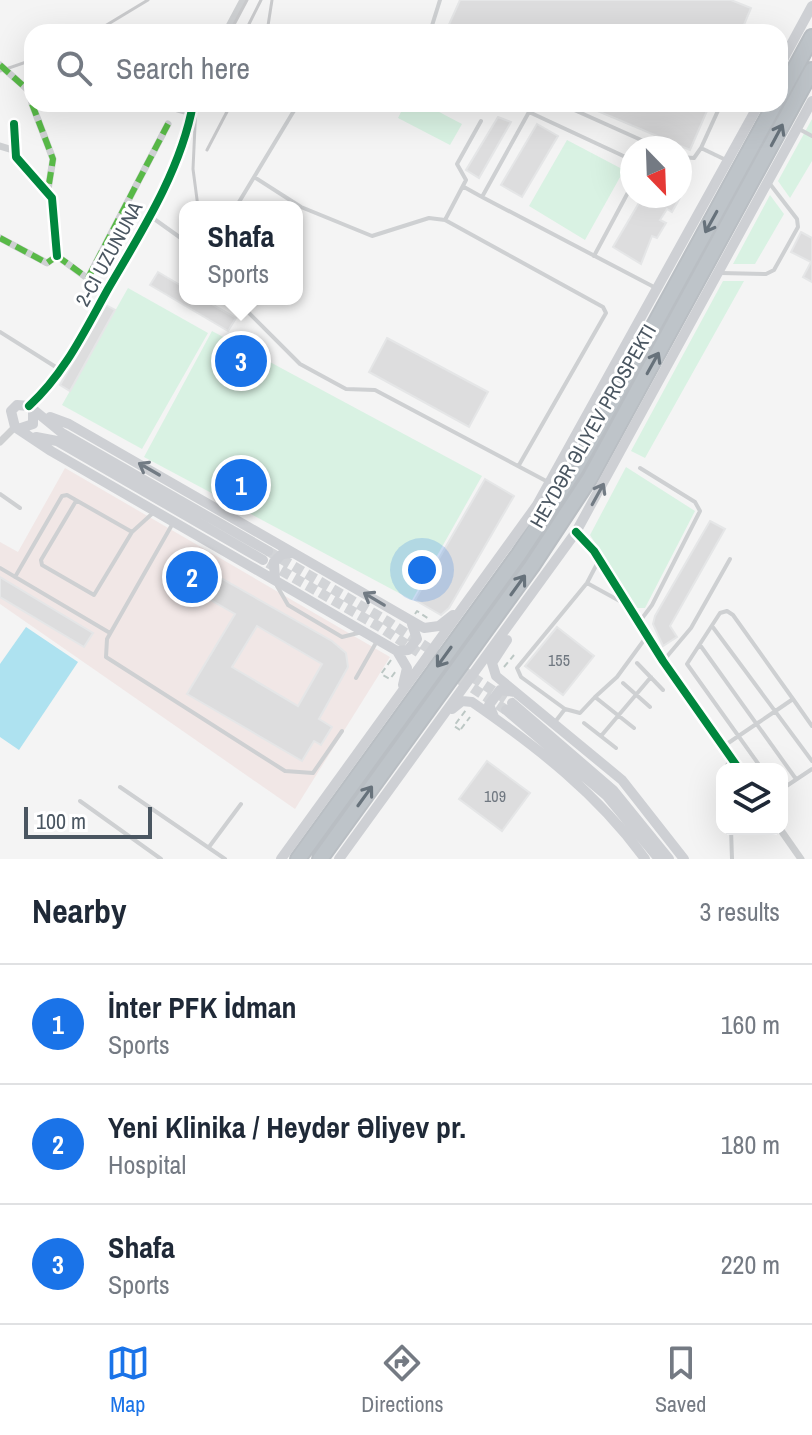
<!DOCTYPE html>
<meta charset="utf-8">
<style>
:root{--surface:#fff;--page:#f2f2f3;--text:#1f2937;--muted:#747a83;--line:#e0e1e3;--accent:#1a73e8}
body{margin:0;font-family:"Archivo Narrow",sans-serif;background:var(--page);color:var(--text)}
.controls{position:absolute;right:24px;bottom:24px;display:grid;overflow:hidden;border-radius:16px;box-shadow:0 8px 32px #0002}
.controls button{width:72px;height:72px;display:grid;place-items:center;padding:0;border:0;border-bottom:2px solid var(--line);background:var(--surface);color:var(--text);font:40px sans-serif}
.compass{position:absolute;left:620px;top:136px;width:72px;height:72px;border-radius:50%;background:var(--surface);box-shadow:0 8px 32px #0002;rotate:157deg}
.scale{position:absolute;left:24px;bottom:20px;width:128px;box-sizing:border-box;padding-left:8px;border:4px solid #4a5661;border-top:0;font-size:22px;line-height:28px;white-space:nowrap;color:#4a5661;-webkit-text-stroke:6px #fff;paint-order:stroke}
.you{position:absolute;left:422px;top:570px;width:28px;height:28px;margin:-20px;border:6px solid #fff;border-radius:50%;background:#1a73e8;box-shadow:0 0 0 12px #1a73e833}
.badge{display:grid;place-items:center;width:52px;height:52px;border-radius:50%;background:var(--accent);color:#fff;font-size:26px;font-weight:700}
.pin{position:absolute;translate:-50% -50%;border:4px solid #fff;box-shadow:0 2px 8px #0006}
.popup{position:absolute;left:179px;top:201px;width:124px;height:104px;box-sizing:border-box;display:grid;place-content:center;border-radius:16px;background:var(--surface);filter:drop-shadow(0 2px 6px #0005);font-size:26px;white-space:nowrap;color:var(--muted)}
.popup b{font-size:30px;color:var(--text)}
.popup::after{content:'';position:absolute;left:50%;top:100%;margin-left:-16px;border:16px solid transparent;border-top-color:var(--surface)}
.list{margin:0;padding:0;list-style:none}
h2{display:flex;justify-content:space-between;align-items:center;height:104px;margin:0;padding:0 32px;font-size:34px}
h2 small{font-size:26px;font-weight:400;color:var(--muted)}
.list li{display:grid;grid-template-columns:52px 1fr auto;gap:24px;align-items:center;box-sizing:border-box;height:120px;padding:0 32px;border-top:2px solid var(--line)}
.list b{display:block;font-size:30px;white-space:nowrap}
.list p{margin:0;font-size:26px;white-space:nowrap;color:var(--muted)}
.list em{font-size:26px;font-style:normal;color:var(--muted)}
.icon{flex:none;width:44px;height:44px;fill:none;stroke:currentColor;stroke-width:2;stroke-linecap:round;stroke-linejoin:round}
.map{position:relative;flex:none;width:812px;height:859px;overflow:hidden}
.search{position:absolute;background:var(--surface);box-shadow:0 8px 32px #0002;left:24px;right:24px;top:24px;height:88px;display:flex;align-items:center;gap:20px;box-sizing:border-box;padding:0 28px;border-radius:24px;color:var(--muted);font-size:30px}
.sheet{height:464px;background:var(--surface)}
nav{display:flex;justify-content:space-around;align-items:center;box-sizing:border-box;height:112px;border-top:2px solid var(--line);background:var(--surface);font-size:22px;color:var(--muted)}
nav a{display:grid;justify-items:center;gap:4px}
nav .on{color:var(--accent)}
.map>svg:first-child{display:block}
</style>
<div class="map">
<svg width="812" height="859" viewBox="0 0 812 859">
<rect width="100%" height="100%" fill="#f4f4f4"/>
<!-- medical -->
<path fill="#f1e7e6" d="M65,468L390,657L295,809L0,604V542L18,552Z"/>
<!-- green -->
<path fill="#d9f2e3" d="M405,104H424L462,124L450,145L398,118Z
M812,119V161L790,198L778,181Z
M567,140L624,170L585,240L529,206Z
M770,195L784,214L755,264H733Z
M723,281H744L645,458L631,451Z
M128,288L208,333L142,449L62,405Z
M212,331L482,476L412,600L144,457Z
M626,467L695,511L645,608H637L590,535Z"/>
<!-- water -->
<path fill="#aee2f0" d="M26,627L78,662L19,750L0,737V664Z"/>
<!-- building -->
<path fill="#ddddde" stroke="#e5e6e7" stroke-width="2" fill-rule="evenodd" d="M460,0H731L751,8L741,32H454L447,29Z
M581,104H710L690,150Z
M498,117L511,122L479,178L466,170Z
M537,124L558,136L522,197L501,185Z
M643,196H681L672,212L667,209L660,220L666,223L657,238L652,236L641,264L613,247Z
M801,232L812,238V282L803,277L811,262L791,252Z
M158,272L185,288V299H203L236,318L228,331L150,285Z
M106,305L115,310L70,391L60,385Z
M387,338L488,392L469,427L369,372Z
M485,479L514,496L449,608L441,615L415,600Z
M710,521L725,529L670,626L677,637L663,646L653,624L655,616Z
M189,560L332,641L346,653L348,667L319,719L332,727L321,745L314,741L302,761L187,694L235,614L176,580ZM257,626L322,664L298,706L232,667Z
M0,577L93,633L84,647L0,597Z
M557,627L594,656L563,695L525,666Z
M487,761L530,793L502,831L459,799Z"/>
<g fill="none" stroke-linecap="round" stroke-linejoin="round">
<!-- secondary-tunnel -->
<path stroke="#d2d4d7" stroke-width="10" stroke-dasharray="10 5" stroke-linecap="butt" d="M268,551L387,621L512,703
M268,563L380,627L506,710"/>
<!-- highway casing -->
<g stroke="#b9bec3" stroke-width="18">
<path id="highway" d="M780,96L812,37
M298,859L519,554L576,468L775,104
M320,859L532,566L590,478L812,70"/>
</g>
<!-- path -->
<path stroke="#bcc7c4" stroke-width="2" stroke-dasharray="6 4" stroke-linecap="butt" d="M415,614L417,611L429,619
M391,660L381,674L390,679L396,671
M504,667L514,655
M461,729L470,717
M460,730L454,726L466,710"/>
<!-- lane -->
<path stroke="#ced0d2" stroke-width="4" d="M430,32L440,0
M561,104L659,148
M481,121L457,164L466,180L445,220L603,307L606,313L519,465
M799,129L812,136
M701,148L721,104
M680,157L694,158L701,148L726,160
M632,160L529,112L482,197L654,287
M254,177L301,207L372,236L429,218L445,220
M680,182L681,183
M464,187L482,197
M236,207L298,104
M150,216L185,241
M594,256L632,185
M721,273L766,274L774,270L798,227L797,219L770,184
M235,299L300,364L346,389L375,390L548,482
M0,332L59,369
M640,468L695,502L700,511L652,605L640,621
M0,494L20,508
M76,501L41,560L42,565L94,595L132,532L154,512
M173,523L107,639L106,657L285,771L313,773L342,731
M0,568L110,633
M15,577L62,496L67,495L132,532
M587,583L627,605
M277,586L288,605L342,637L362,632
M712,626L812,761
M700,645L796,779
M664,660L691,628L730,559
M637,663L663,690
M356,678L377,641
M623,683L650,707
M595,697L617,677L647,636
M793,699L812,726
M565,709L521,677L517,668L587,583L599,560
M555,722L565,709L580,713L595,697L634,728
M584,723L616,748
M601,736L651,677
M724,746C747,730 770,715 793,699L733,615L727,611L720,613L687,664L762,769
M725,769L731,758
M120,787L225,859
M782,789L812,769
M80,801L161,859
M731,829L732,859
M209,847L241,804"/>
<!-- street -->
<path stroke="#ced0d2" stroke-width="7" d="M226,32L243,0
M0,65L28,90L32,103
M32,104L53,159L48,190
M174,108L191,113
M14,124L16,157L52,198L57,256
M0,146L16,151
M0,238L47,263L57,256
M57,256L106,292
M88,278L168,124
M29,406C65,373 85,330 108,289C142,231 181,170 193,104
M0,442L15,427
M576,532L594,551L663,661L739,769
M780,829L801,859"/>
<!-- secondary -->
<path stroke="#ced0d4" stroke-width="10" d="M780,65L812,6
M50,417L69,424L424,628L439,626L453,615
M18,429L33,424V409
M36,437L57,441L263,560
M268,551L62,433L29,406L17,405L11,411L15,427L51,451L397,651L407,668L403,685
M275,580L274,562L282,554L293,553
M507,640L492,663L496,676L622,780L684,859
M397,651L408,650L417,639L412,624
M512,703L613,790L669,859
M452,709L462,701L472,702C537,747 598,794 645,859
M506,710L607,796L659,859
M494,717L489,705L500,690L515,692
M281,859L537,505L759,104
M339,859L576,532L812,101"/>
<!-- highway -->
<use href="#highway" stroke="#bec4c9" stroke-width="14"/>
<!-- rail -->
<path stroke="#c9cacc" stroke-width="3" d="M95,32L148,0
M230,32L247,0
M245,32L261,0
M267,32L272,0
M0,71L32,60
M196,104L193,169L198,207
M207,150L231,104
M240,299L245,307"/>
<!-- quiet -->
<path stroke="#58b947" stroke-width="6" stroke-dasharray="12 6" stroke-linecap="butt" d="M0,65L28,90L32,103
M32,104L53,159L48,190
M0,238L47,263L57,256
M57,256L93,282
M88,278L168,124"/>
<!-- cycleway casing -->
<g stroke="#fff" stroke-width="13">
<path id="cycleway" d="M14,124L16,157L52,198L57,256
M29,406C65,373 85,330 108,289C142,231 181,170 193,104
M576,532L594,551L663,661L739,769"/>
</g>
<!-- cycleway -->
<use href="#cycleway" stroke="#00873e" stroke-width="8"/>
</g>
<!-- one-way arrows -->
<defs><path id="oneway-shaft" d="M-6 0H5M1.5-3L5.5 0L1.5 3" fill="none" stroke-width="1.6" stroke-linecap="round" stroke-linejoin="round" transform="scale(2)"/></defs>
<g stroke="#67727b">
<use href="#oneway-shaft" transform="translate(777 135) rotate(-62)"/>
<use href="#oneway-shaft" transform="translate(711 222) rotate(119)"/>
<use href="#oneway-shaft" transform="translate(653 363) rotate(-61)"/>
<use href="#oneway-shaft" transform="translate(518 585) rotate(-54)"/>
<use href="#oneway-shaft" transform="translate(444 657) rotate(126)"/>
<use href="#oneway-shaft" transform="translate(365 796) rotate(-54)"/>
</g>
<g stroke="#727b84">
<use href="#oneway-shaft" transform="translate(149 469) rotate(-150)"/>
<use href="#oneway-shaft" transform="translate(598 494) rotate(-61)"/>
<use href="#oneway-shaft" transform="translate(374 599) rotate(-149)"/>
</g>
<g text-anchor="middle" stroke-width="6" stroke-linejoin="round" paint-order="stroke">
<!-- number labels -->
<g font-size="16" fill="#707881">
<text x="559" y="666">155</text>
<text x="495" y="802">109</text>
</g>
<!-- street labels -->
<g font-size="20" fill="#4a5661" stroke="#fff">
<text transform="translate(109 254) rotate(-61)" y="7">2-CI UZUNUNA</text>
<text transform="translate(593 426) rotate(-60)" y="7">HEYDƏR ƏLIYEV PROSPEKTI</text>
</g>
</g>
</svg>
<div class="controls">
<button><svg class="icon" aria-label="layers" viewBox="0 0 24 24"><path d="M12 4l9 5-9 5-9-5zM3 14l9 5 9-5"/></svg></button>
</div>
<svg class="compass" viewBox="-18 -18 36 36"><path d="M0-13l5 13h-10z" fill="#e53935"/><path d="M0 13l5-13h-10z" fill="#747a83"/></svg>
<div class="scale">100 m</div>
<div class="you"></div>
<div class="pin badge" style="left:241px;top:485px">1</div>
<div class="pin badge" style="left:192px;top:577px">2</div>
<div class="pin badge" style="left:241px;top:361px">3</div>
<div class="popup"><b>Shafa</b>Sports</div>
<div class="search"><svg class="icon" aria-label="search" viewBox="0 0 24 24"><circle cx="10" cy="10" r="6"/><path d="M15 15l6 6"/></svg>Search here</div>
</div>
<section class="sheet">
<h2>Nearby<small>3 results</small></h2>
<ul class="list">
<li><span class="badge">1</span><div><b>İnter PFK İdman</b><p>Sports</p></div><em>160 m</em></li>
<li><span class="badge">2</span><div><b>Yeni Klinika / Heydər Əliyev pr.</b><p>Hospital</p></div><em>180 m</em></li>
<li><span class="badge">3</span><div><b>Shafa</b><p>Sports</p></div><em>220 m</em></li>
</ul>
</section>
<nav>
<a class="on"><svg class="icon" aria-label="map" viewBox="0 0 24 24"><path d="M3 6l6-2 6 2 6-2v14l-6 2-6-2-6 2zM9 4v14M15 6v14"/></svg>Map</a>
<a><svg class="icon" aria-label="directions" viewBox="0 0 24 24"><path d="M12 3l9 9-9 9-9-9zM9 14v-3h6M13 9l2 2-2 2"/></svg>Directions</a>
<a><svg class="icon" aria-label="saved" viewBox="0 0 24 24"><path d="M7 4h10v16l-5-4-5 4z"/></svg>Saved</a>
</nav>
